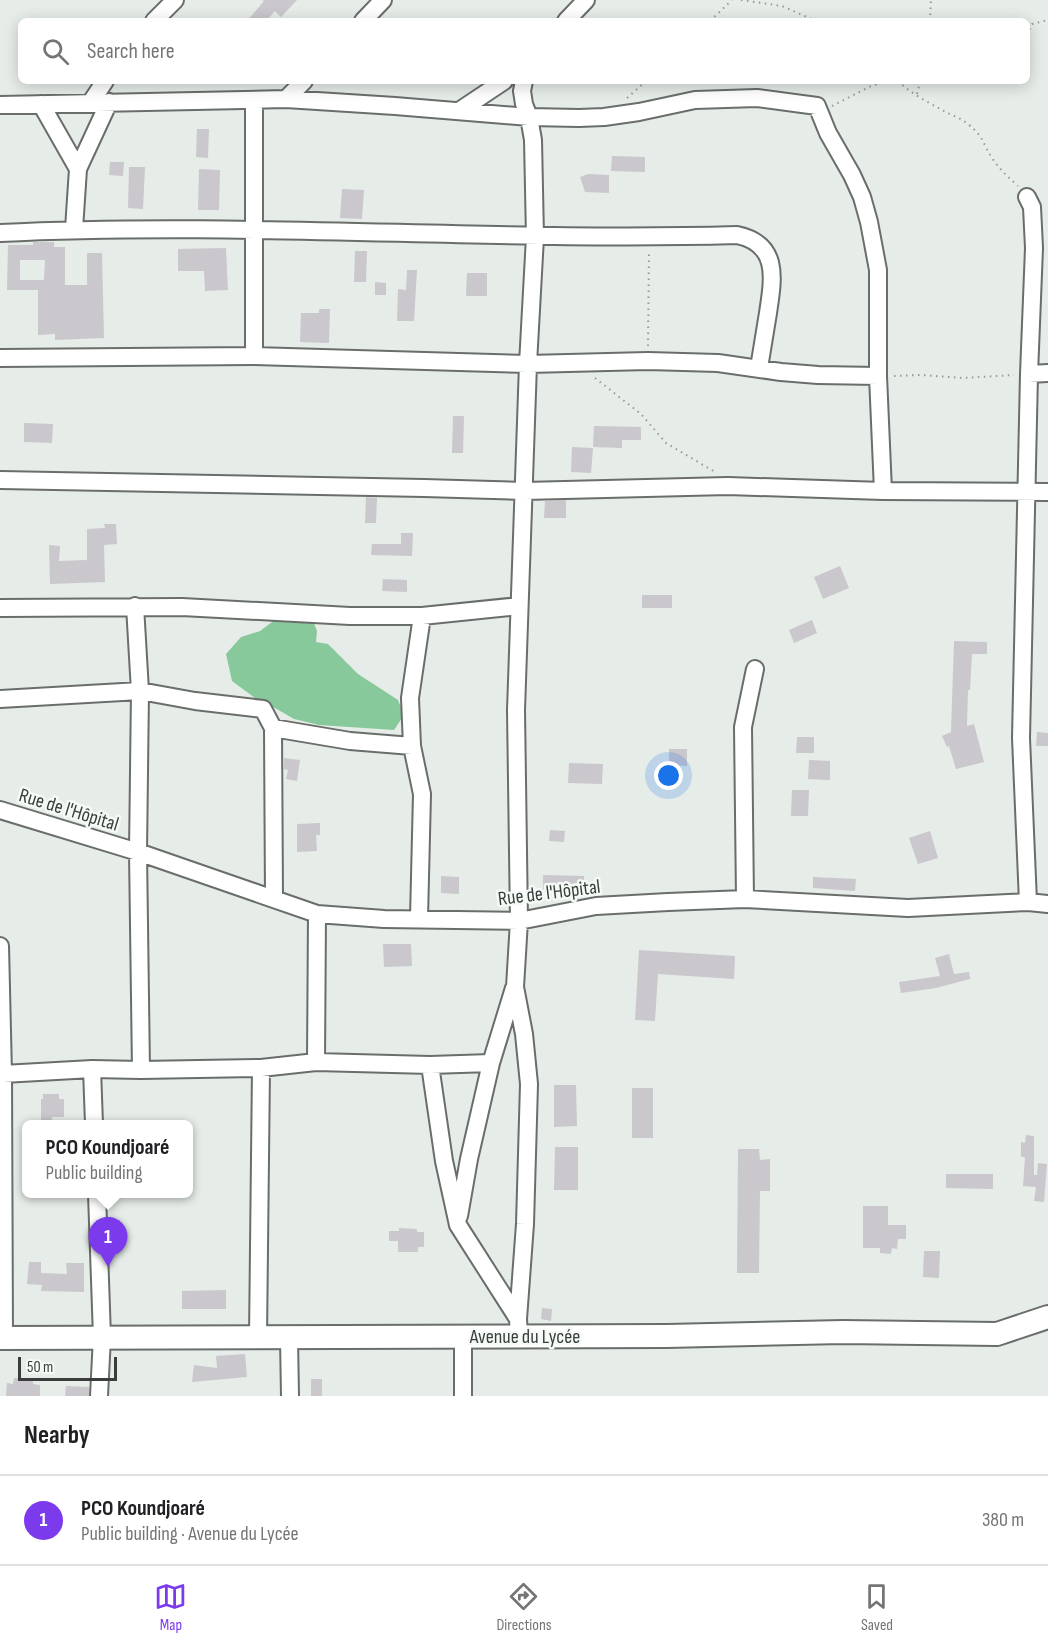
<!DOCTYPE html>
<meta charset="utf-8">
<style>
:root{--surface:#fff;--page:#f6f6f6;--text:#202124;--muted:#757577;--line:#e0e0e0;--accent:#7c3aed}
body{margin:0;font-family:"Sofia Sans Condensed",sans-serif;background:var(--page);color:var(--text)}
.scale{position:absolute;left:18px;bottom:15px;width:99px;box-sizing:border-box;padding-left:6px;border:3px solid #3b3d3c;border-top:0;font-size:16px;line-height:21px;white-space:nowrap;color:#3b3d3c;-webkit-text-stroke:4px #f4faf5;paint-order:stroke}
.you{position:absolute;left:669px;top:776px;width:21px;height:21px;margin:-15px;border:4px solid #fff;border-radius:50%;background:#1a73e8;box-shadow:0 0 0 9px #1a73e833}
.badge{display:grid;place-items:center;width:39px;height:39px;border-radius:50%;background:var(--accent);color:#fff;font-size:20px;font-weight:700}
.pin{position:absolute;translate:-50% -50px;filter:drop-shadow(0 2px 3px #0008)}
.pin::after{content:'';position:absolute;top:32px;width:21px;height:18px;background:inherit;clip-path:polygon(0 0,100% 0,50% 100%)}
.popup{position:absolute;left:22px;top:1120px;width:171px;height:78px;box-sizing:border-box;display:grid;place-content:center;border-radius:9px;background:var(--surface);filter:drop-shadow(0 2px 4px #0005);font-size:20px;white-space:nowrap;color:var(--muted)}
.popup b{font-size:22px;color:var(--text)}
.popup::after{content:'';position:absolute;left:50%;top:100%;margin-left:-12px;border:12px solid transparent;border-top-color:var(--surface)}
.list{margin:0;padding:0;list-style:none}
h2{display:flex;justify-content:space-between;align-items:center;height:78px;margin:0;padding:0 24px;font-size:26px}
h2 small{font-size:20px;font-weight:400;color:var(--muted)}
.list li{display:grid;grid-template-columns:39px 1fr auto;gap:18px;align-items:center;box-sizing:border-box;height:90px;padding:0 24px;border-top:2px solid var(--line)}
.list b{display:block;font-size:22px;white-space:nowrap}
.list p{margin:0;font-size:20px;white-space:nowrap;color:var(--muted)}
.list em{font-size:20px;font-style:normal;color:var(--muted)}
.icon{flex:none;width:33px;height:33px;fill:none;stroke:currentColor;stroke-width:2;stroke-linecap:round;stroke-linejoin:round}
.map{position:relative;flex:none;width:1048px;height:1396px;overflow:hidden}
.search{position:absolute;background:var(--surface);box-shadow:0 3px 15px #0003;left:18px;right:18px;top:18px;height:66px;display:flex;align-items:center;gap:15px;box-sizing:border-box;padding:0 21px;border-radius:9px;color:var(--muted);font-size:22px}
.sheet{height:168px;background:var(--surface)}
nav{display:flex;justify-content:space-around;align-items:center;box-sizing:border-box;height:84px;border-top:2px solid var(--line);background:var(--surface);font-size:16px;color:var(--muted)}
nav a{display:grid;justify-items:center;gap:3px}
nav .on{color:var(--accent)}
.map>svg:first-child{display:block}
</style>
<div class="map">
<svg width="1048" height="1396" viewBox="0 0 1048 1396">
<rect width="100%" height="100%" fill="#e6ece8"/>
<!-- green -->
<path fill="#88c99b" d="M280,616L313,621L317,631L316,642L328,644L358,674L398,700L404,715L394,730L319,725L294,719L275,708L259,701L232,681L226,654L241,637L260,631Z"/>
<!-- building -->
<path fill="#cac7cd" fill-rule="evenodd" d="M262,0H297L281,17L275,11L266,21H247L264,1Z
M197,129H209L208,158L196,157Z
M612,156L645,157V172L611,171Z
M110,162H124L123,176L109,175Z
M129,167H145L143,209L128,208Z
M199,169L220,170L219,210H198Z
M588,174L609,175V193L585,192L580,177Z
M342,189L364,190L362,219L340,218Z
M33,242H54V247H65V285H87V253H102L104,338L55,340V334L38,335V290H7L8,245H33ZM20,260H45L44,280H20Z
M226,248L228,290L205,291L204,271H178V249Z
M355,251H367L366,282H354Z
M407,270H417L414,321H397L398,289L406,290Z
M467,273H487V296H466Z
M375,282L386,283V295H375Z
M319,309H330L329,343L300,342L301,313H319Z
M453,416H464L463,453H452Z
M24,423L53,424L52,443L24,442Z
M594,426L641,427V440H622V448L593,447Z
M572,447L593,448L591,473L571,472Z
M366,497L377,498L376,523H365Z
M566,500V518H544L545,501Z
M104,524H116L117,544L104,545L105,582L50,584L49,545L60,546L59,561L87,560V529L105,528Z
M401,533H413L412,556L371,555L372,544H401Z
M840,566L849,588L823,599L814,577Z
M383,579L407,580V592L382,591Z
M642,595H672V608H642Z
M812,620L817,633L794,643L789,630Z
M954,641L987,642V654H972L970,690H968L967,726L974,724L984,762L956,769L949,746L947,747L942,736L951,732Z
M1037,732L1048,733V746H1036Z
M797,737H814V753H796Z
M669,749H687V766L669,765Z
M284,758L300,760L297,781L286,779L288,770L284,769Z
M809,760L830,761V780L808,779Z
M569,763L603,764L602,784L568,783Z
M792,790H809L808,816H791Z
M320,823V835H316L317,851L297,852V824Z
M550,830L565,831L564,842L549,841Z
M930,831L938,858L918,864L909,838Z
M543,875L584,876V889H543Z
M441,876L459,877V894L441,893Z
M813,877L856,879L855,891L813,888Z
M383,944H411L412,966L384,967Z
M639,950L735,956L734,979L658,974L655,1021L635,1020Z
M949,954L954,974L969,972L970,979L936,988L901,993L899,982L940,976L935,958Z
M554,1085H576L577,1126L554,1127Z
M632,1088H653V1138H632Z
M43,1094H59V1099H64V1117H52L53,1125H41V1099H43Z
M1026,1135L1034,1136V1175H1037L1038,1163L1047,1164L1044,1202L1034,1201L1036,1187L1023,1186L1025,1157H1021V1142L1025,1143Z
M555,1147H578V1190H554Z
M738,1149H759L760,1160L770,1159V1191H760L759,1273H737Z
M946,1174H993V1189L946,1188Z
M863,1206H888V1225H906V1239H898L897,1249L892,1248L891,1254L880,1253V1248H863Z
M399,1228L417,1229V1232H424V1247H418V1252H398V1241H389V1231H399Z
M924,1251H940L939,1278L923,1277Z
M29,1262H41V1273L67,1274L66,1263H84V1292L41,1291L42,1285L27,1284Z
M226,1290V1309H182V1291Z
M542,1308L552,1309L551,1321L541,1319Z
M245,1354L247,1377L192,1382L194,1365L217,1368L216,1356Z
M14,1378H33V1384L40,1385V1396H6L7,1383L13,1384Z
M311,1379H322V1396H311Z
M66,1386L89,1387V1396H65Z"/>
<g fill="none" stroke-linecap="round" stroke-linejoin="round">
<!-- minor casing -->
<g stroke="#696e6a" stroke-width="20">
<path id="minor" d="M154,21L175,0
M363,21L383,0
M566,21L586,0
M286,99L304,81
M254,101V356
M91,102L105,81
M41,104L78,169
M0,105L286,99L395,106L529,117L579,118L604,117L639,112L695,100L757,98L817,106L828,133L852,175L862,197L869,222L878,270V376L883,491
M459,111L504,81
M1027,197L1032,207L1034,248L1029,374L1021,738L1028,902
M74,229L78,169L109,102
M0,233C246,221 491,242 737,235C780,244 773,279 768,313C765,332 762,350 759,368
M0,358L254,356L528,364L648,361L718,363L781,372L818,375L878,376
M1029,374L1048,373
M0,480L424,488L524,491L728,486L883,491L1048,492
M135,606L140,691L138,852L141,1070
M0,608L182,607L350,616H422L519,606
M0,699L140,691L195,701L263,709L273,728L350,741L412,746
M273,728L274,898
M0,810L138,852L317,914L384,919L519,921L596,906L668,902L745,899L908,908L1028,902L1048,904
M745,899L743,727L755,669
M419,918L422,794L412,746L410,698L422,616
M0,946L3,1074L4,1338
M316,1062L317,914
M430,1065L444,1161L458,1225L518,1319
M92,1069L94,1124
M3,1074L92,1069L141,1070L261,1068L316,1062L430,1065L491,1063
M97,1194L102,1337L99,1396
M459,1216L469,1159L491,1063L514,988
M463,1336V1396
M519,1336L518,1319L525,1224L529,1084L524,1034L515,987L519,921L516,710L528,364L535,237L533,140L529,117L524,104L522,91L524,81
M258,1338L261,1068
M289,1338L290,1396"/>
</g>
<!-- major casing -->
<g stroke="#696e6a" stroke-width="26">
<path id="major" d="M0,1338L667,1336L843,1332L997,1334L1048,1317"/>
</g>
<!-- path -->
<path stroke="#969a97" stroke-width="2" stroke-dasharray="1.5 4.5" stroke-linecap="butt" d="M741,0L782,6L816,21
M710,21L732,0
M930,21L931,0
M1027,35L1032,24L1048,20
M898,81C910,93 926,101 940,109C950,115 960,117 969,125C985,138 982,143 992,158C999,169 1008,177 1018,186
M917,94L919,86L924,81
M627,98L646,81
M832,106L871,86L886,81
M648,346L649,250
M894,376L921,375L963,378L1014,375
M595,378L641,414L666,443L715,472"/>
<!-- minor -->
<use href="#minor" stroke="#fff" stroke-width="16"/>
<!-- major -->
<use href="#major" stroke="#fff" stroke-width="22"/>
</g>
<g text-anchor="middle" stroke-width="5" stroke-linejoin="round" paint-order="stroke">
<!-- street labels -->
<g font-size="20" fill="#3b3d3c" stroke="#f4faf5">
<text transform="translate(69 809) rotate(17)" y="7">Rue de l'Hôpital</text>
<text transform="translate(549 892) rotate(-7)" y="7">Rue de l'Hôpital</text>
<text x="525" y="1343">Avenue du Lycée</text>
</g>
</g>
</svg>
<div class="scale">50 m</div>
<div class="you"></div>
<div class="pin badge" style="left:108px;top:1267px">1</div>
<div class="popup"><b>PCO Koundjoaré</b>Public building</div>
<div class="search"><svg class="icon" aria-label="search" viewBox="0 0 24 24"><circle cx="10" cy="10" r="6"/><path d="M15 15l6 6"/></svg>Search here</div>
</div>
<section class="sheet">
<h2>Nearby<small></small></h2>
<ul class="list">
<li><span class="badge">1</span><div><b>PCO Koundjoaré</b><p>Public building · Avenue du Lycée</p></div><em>380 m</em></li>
</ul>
</section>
<nav>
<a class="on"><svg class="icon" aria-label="map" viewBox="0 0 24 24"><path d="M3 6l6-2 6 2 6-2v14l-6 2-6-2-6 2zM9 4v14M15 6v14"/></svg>Map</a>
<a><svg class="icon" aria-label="directions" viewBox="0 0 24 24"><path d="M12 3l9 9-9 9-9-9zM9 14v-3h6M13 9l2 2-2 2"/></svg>Directions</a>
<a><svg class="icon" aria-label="saved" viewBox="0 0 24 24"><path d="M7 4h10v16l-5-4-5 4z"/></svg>Saved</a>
</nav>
